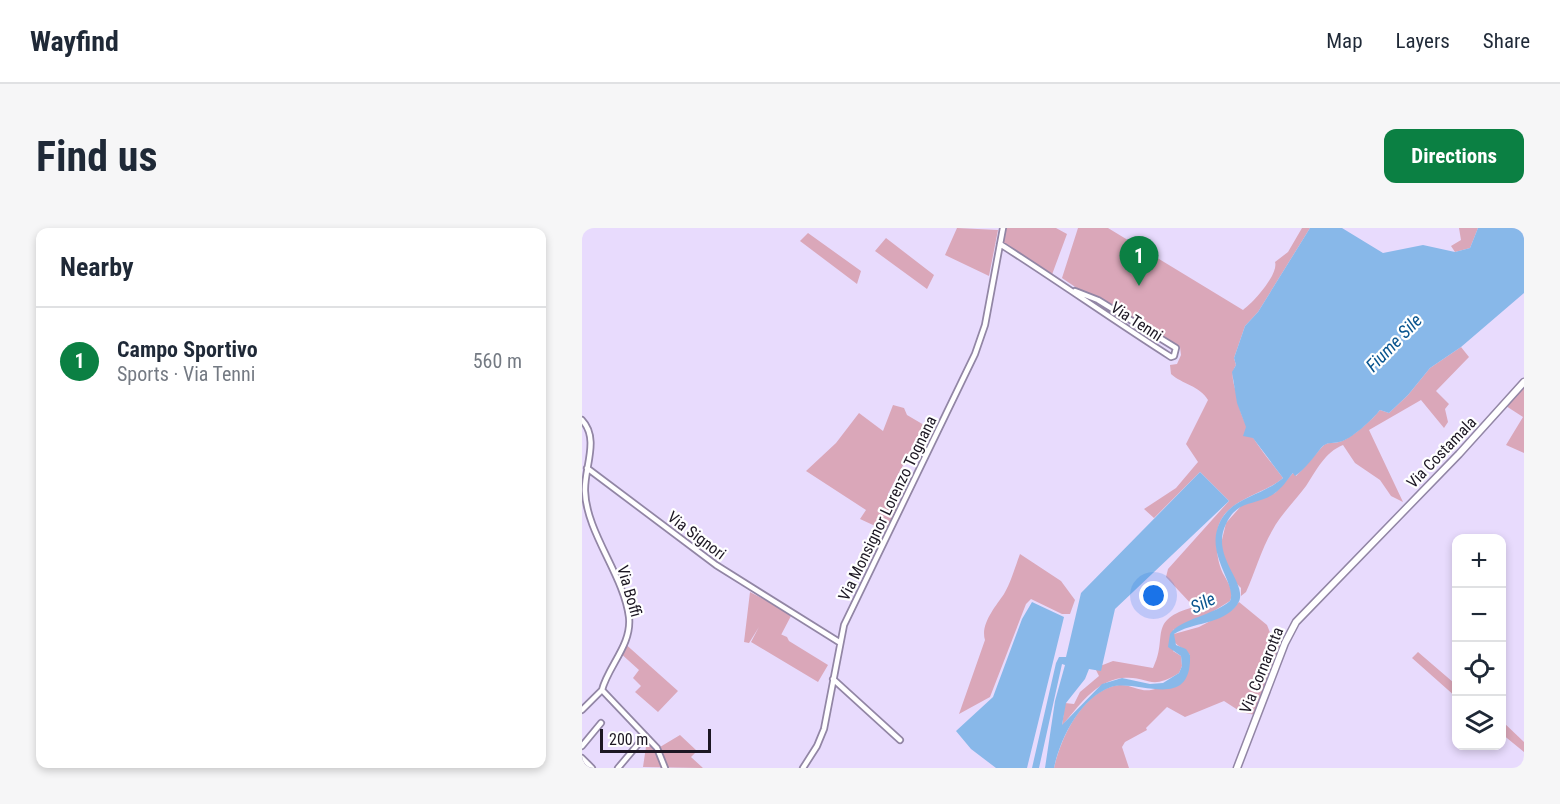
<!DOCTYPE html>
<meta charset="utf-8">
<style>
:root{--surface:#fff;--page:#f6f6f7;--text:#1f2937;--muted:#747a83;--line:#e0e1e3;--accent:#0b8043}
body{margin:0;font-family:"Roboto Condensed",sans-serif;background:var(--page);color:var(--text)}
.controls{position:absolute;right:18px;bottom:18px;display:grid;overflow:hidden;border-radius:12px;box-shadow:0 3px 9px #0003}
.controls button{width:54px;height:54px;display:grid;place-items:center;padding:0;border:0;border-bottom:2px solid var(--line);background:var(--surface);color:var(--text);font:30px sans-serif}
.scale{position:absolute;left:18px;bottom:15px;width:111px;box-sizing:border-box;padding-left:6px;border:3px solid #1c1723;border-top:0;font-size:16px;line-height:21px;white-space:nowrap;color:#1c1723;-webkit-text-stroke:4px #fff;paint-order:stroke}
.you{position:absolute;left:572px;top:368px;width:21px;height:21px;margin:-15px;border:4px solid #fff;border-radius:50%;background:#1a73e8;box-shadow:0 0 0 9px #1a73e833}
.badge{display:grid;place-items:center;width:39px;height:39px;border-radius:50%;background:var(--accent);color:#fff;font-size:20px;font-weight:700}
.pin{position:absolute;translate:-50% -50px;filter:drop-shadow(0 2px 3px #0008)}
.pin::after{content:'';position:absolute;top:32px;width:21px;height:18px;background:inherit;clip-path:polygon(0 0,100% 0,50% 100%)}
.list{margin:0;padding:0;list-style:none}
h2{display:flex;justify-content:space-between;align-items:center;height:78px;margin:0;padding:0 24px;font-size:26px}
h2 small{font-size:20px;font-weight:400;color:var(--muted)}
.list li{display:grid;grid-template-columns:39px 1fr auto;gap:18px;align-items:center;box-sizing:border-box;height:108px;padding:0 24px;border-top:2px solid var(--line)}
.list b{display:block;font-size:22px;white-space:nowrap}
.list p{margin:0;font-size:20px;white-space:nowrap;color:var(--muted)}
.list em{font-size:20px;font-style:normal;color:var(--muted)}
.icon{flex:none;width:33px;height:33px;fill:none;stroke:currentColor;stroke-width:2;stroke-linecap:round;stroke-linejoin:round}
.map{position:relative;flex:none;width:942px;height:540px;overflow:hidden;border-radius:12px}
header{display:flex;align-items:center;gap:36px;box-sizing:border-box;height:84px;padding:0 30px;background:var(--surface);border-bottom:2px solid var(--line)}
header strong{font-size:28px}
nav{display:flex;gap:33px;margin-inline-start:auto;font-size:21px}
.intro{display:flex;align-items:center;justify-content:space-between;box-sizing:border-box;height:144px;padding:0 36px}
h1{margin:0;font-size:42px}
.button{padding:15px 27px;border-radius:12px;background:var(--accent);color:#fff;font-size:21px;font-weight:700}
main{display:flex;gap:36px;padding:0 36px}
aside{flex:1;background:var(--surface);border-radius:12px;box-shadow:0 3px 9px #0003}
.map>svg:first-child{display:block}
</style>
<header>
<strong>Wayfind</strong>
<nav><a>Map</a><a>Layers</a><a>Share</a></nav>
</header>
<div class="intro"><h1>Find us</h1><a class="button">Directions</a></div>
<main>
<aside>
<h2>Nearby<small></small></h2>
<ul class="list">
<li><span class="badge">1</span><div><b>Campo Sportivo</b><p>Sports · Via Tenni</p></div><em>560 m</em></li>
</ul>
</aside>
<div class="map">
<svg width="942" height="540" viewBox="0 0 942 540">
<rect width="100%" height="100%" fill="#e8dbfd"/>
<!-- green -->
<path fill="#daa7b9" d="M375,0L416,2L407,48L363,27Z
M422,0H474L485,6L468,52L419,20Z
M496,0H526L661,82C671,75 697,46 693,34L706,24L720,0H728L676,84L663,98L652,130L654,137C647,148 653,157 655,169C660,201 683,226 701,250C680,268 643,271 636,300C633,309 635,329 638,338C641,350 654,360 648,373L622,389L591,402V423L599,428L600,438L597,445C566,464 568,447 540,450C513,453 496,479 480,498L483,475L492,476L498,464L517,448L513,440L531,433L571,440C587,409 564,392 612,379L584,349L586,341L647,273L618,244L572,290L562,281L594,260L616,234L604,216L626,172C618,158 600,156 589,146L588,137L595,136L599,127L598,119L505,67L480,50Z
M877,0H896L888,20L873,24L869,18L879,12Z
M226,5L279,43L275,56L218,13Z
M304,10L352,47L345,61L293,23Z
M879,119L887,129L854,163L867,176L863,181L866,194L862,200L839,172L787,202L821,274L809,268L798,252L773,235L761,217C743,224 734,243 724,258C713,273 699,286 690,303C679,322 673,344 664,364L659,368V360L651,352L642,329L639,316L644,295L660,277L693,265L712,244L714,248C723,239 731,229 740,219C745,213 751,216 757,214C769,211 791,191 798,182L807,185L826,167L848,140Z
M942,158V225L924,217L941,189L924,178Z
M311,177L322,180L325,187L342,197L306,266L318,274L304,303L278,291L284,282L224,243L254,215L277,185L301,203Z
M438,326L479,353L493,372L488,386H480L449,371L444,376L408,469L377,486L403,412C398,396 414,378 422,366C429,354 433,339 438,326Z
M168,364L210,386L199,407L178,397L205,409L207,413L246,437L236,454L169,414L177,399L167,415L162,414Z
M657,374L685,397L691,412L699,419L673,487L659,484L642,473L603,489L585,479L564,500L565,502L543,514L540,519L547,540H472C479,509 501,462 537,457C548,456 558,464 569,462C580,460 592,453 603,449L608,427C603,420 595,419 591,412L592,406L617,399L651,381Z
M40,413L96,463L76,484L53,464L59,458L51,450L57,442L36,423Z
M836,424L872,455L874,454V469L830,430Z
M920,493L942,514V524L920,506Z
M98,507L115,523L109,529L121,540L61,539L65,512L73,522Z"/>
<!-- water -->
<path fill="#88b8e9" d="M728,0H760L801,25L841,17L873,24L888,20L896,0H942V65L879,119L848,140L826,167L807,185L798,182C791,191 769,212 757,214C750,216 745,213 739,220C731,230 724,240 713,248L711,245C705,252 701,259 693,265C674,279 656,270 644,296C627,330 670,357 655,377C640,397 610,394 592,406L594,417L604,421L608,427C610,485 555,450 529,459C498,470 478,511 472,540H463L473,473L483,437L480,436L457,540H450L474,435L477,429H484L499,365L618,244L647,273L533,381L519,443L507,441L503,451L484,475L480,497L520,456L540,450L568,456L581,455L597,445L600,438L599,428L586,419L588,406C598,391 632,387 648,373C655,358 627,330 635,302C644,269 678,270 701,250L671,210L661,208L664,199L655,175L650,144L654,137L652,130L663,98L676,84Z
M450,374L482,389L445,540H414L389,521L374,503L411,469L440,391Z"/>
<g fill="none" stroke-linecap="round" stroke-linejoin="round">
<!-- minor casing -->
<g stroke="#9286a5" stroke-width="8">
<path id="minor" d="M418,16C476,53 531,92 589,129L592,128L594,120L516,72L493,63
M0,192C18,211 2,240 3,263C4,304 42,348 47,389C50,417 26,438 20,462L75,520L83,540
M5,240L134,337L257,414
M251,451L318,512
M0,482L20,462
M0,518L19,495
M0,530L10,540
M36,540L63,508
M221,540L235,518L242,501L262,397L393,126L403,97L421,0"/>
</g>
<!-- major casing -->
<g stroke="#9286a5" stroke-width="9">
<path id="major" d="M655,540L703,415L714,394L877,226L942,154"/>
</g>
<!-- minor -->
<use href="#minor" stroke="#fff" stroke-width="4.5"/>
<!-- major -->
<use href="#major" stroke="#fff" stroke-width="6"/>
</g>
<g text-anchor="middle" stroke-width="4.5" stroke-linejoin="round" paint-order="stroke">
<!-- street labels -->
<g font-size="16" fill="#1c1723" stroke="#fff">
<text transform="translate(555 93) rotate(33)" y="6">Via Tenni</text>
<text transform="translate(859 224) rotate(-46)" y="6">Via Costamala</text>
<text transform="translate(305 280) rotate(-64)" y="6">Via Monsignor Lorenzo Tognana</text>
<text transform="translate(115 307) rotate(37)" y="6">Via Signori</text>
<text transform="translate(48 363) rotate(74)" y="6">Via Boffi</text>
<text transform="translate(679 442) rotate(-68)" y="6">Via Cornarotta</text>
</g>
<!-- water labels -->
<g font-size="18" font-style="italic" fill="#0a558f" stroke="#fff">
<text transform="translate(812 115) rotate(-46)" y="6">Fiume Sile</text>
<text transform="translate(621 375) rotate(-26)" y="6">Sile</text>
</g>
</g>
</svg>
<div class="controls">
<button>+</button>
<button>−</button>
<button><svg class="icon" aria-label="locate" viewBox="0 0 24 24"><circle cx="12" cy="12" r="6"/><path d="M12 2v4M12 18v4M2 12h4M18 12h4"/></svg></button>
<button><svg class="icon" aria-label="layers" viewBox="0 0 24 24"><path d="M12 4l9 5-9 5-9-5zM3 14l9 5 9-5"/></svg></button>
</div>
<div class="scale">200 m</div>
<div class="you"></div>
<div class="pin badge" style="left:557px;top:58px">1</div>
</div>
</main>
